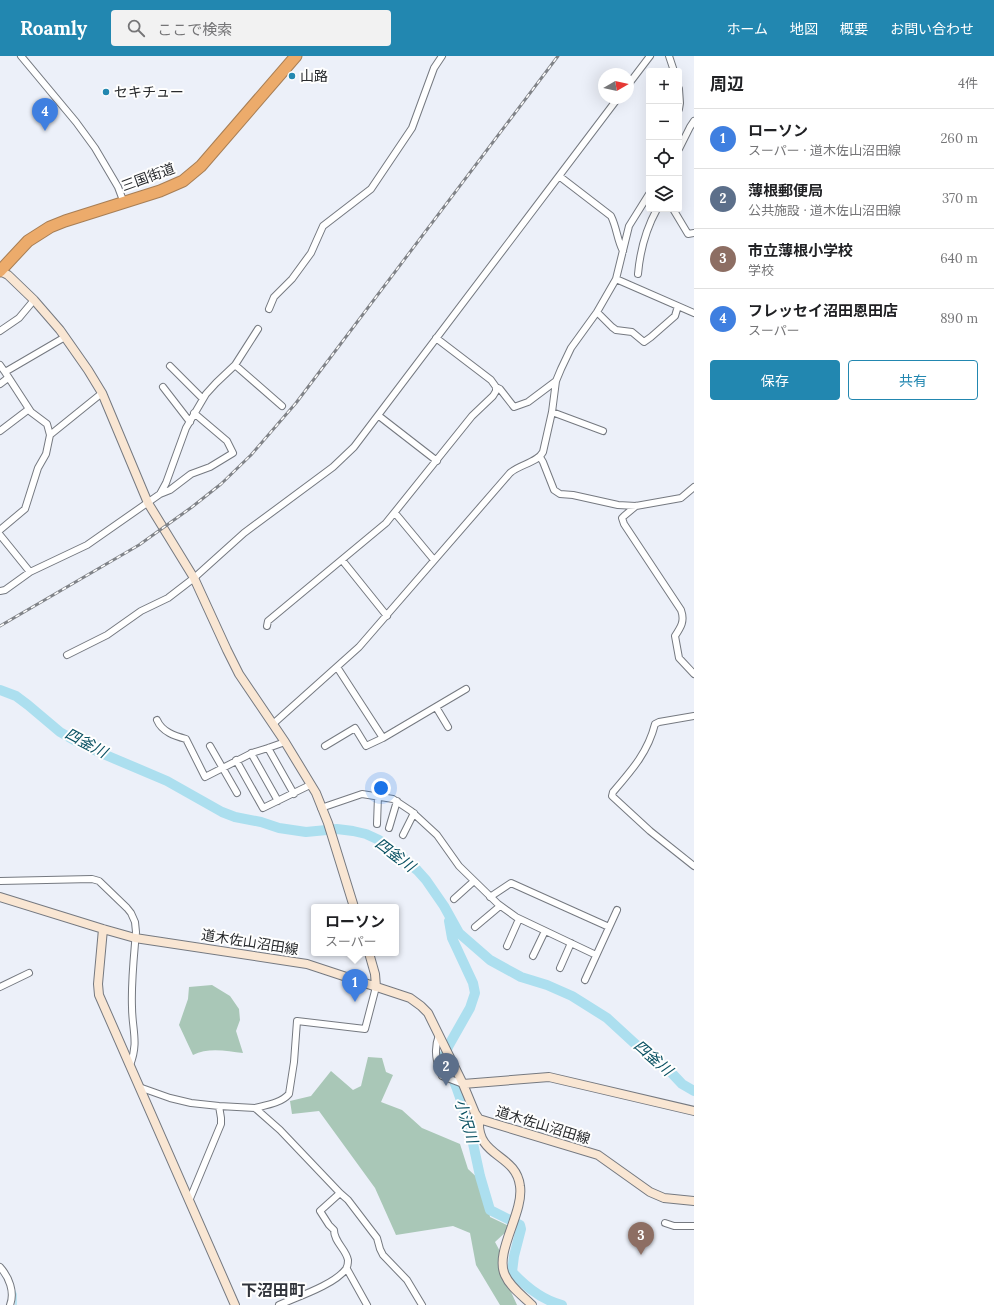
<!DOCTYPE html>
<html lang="ja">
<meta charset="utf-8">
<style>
:root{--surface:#fff;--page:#f2f2f2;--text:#202124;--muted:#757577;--line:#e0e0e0;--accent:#2287b0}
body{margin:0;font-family:Lora,"Noto Sans JP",serif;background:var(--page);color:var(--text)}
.controls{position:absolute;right:12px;top:12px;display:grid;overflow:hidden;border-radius:4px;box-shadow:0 4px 16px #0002}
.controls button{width:36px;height:36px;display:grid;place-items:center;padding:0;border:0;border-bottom:1px solid var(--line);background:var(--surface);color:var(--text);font:20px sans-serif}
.compass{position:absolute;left:598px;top:12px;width:36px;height:36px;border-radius:50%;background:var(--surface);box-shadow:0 4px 16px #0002;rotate:81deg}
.you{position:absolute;left:381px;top:732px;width:14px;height:14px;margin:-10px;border:3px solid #fff;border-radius:50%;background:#1a73e8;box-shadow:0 0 0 6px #1a73e833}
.badge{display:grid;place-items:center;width:26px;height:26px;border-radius:50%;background:var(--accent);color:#fff;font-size:13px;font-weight:700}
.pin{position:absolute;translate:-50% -33px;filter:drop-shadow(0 1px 2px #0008)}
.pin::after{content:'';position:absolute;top:21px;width:14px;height:12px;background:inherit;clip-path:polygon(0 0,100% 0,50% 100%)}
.popup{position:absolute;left:311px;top:848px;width:88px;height:52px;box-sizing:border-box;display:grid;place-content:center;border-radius:4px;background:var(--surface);filter:drop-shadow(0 1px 3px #0005);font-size:13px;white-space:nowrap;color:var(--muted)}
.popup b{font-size:15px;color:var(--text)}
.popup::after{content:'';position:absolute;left:50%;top:100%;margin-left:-8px;border:8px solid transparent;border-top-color:var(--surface)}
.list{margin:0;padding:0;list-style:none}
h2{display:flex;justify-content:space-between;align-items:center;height:52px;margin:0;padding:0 16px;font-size:17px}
h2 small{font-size:13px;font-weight:400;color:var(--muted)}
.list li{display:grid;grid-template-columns:26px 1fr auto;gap:12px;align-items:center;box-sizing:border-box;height:60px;padding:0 16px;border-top:1px solid var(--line)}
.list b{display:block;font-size:15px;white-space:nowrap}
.list p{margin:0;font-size:13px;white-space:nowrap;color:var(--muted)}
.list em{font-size:13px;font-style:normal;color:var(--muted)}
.actions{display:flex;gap:8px;padding:12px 16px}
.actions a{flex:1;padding:9px 0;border:1px solid var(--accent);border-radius:4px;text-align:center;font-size:14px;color:var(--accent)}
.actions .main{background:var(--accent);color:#fff}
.icon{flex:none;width:22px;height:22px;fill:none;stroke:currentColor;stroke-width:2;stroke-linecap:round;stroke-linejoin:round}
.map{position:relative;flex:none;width:694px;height:1249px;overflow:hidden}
header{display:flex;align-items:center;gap:24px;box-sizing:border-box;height:56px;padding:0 20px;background:var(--accent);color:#fff}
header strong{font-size:19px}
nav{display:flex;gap:22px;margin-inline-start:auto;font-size:14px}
.search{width:280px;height:36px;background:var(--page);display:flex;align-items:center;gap:10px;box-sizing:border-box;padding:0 14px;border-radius:4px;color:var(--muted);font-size:15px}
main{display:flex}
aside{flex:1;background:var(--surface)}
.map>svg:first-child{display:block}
</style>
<header>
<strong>Roamly</strong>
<div class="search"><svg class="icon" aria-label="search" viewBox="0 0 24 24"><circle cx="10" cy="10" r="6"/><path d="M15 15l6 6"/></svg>ここで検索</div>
<nav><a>ホーム</a><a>地図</a><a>概要</a><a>お問い合わせ</a></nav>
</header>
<main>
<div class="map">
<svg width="694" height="1249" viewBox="0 0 694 1249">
<rect width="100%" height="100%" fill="#ecf0f9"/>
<!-- green -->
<path fill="#a9c7b7" d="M212,929L230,940L239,953L240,964L236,975L243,997C227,995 208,991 193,999L179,969L188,943L189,931Z
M368,1001L382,1002L386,1016L393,1019L381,1046L402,1054L422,1072L460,1088L468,1113L483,1127L490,1161L511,1171L495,1186L503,1201L506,1225L517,1249H500L476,1209L470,1177L453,1170L396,1179L375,1132L319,1055L292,1058L290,1045L311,1040L331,1015L353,1034L361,1030Z"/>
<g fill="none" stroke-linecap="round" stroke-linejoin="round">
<!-- stream -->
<path stroke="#acdfef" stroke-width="1.5" d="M14,1233L16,1238V1249"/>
<!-- river -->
<path stroke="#acdfef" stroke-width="10" d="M0,634L16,640L28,649L60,676L74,684L101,697L167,725L222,756L235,761L261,766L279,772L306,776L337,773L353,775L366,778L379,784L390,792L417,814L426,824L444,850L459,877L490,904L521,921L547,929L572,940L607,962L644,996L665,1010L682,1028L694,1035
M449,865L452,882L473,927L475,937L470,952L449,989L444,1000L457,1033L468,1064L480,1120L490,1154L520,1169L521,1173L514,1200L512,1216C526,1231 542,1244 562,1249"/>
<!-- street casing -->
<g stroke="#757980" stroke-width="8">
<path id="street" d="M21,0L76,66L95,92L118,131L124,147
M669,0L674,15
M628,29L650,0
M679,33L680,47L679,53
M679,93L690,71L694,65
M559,120L611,160C617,172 617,184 623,195
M673,153L688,178L694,177
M638,218C640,195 646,173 657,153
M616,223L694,257
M269,253L274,241L292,223L311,197L323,170L371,133L412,72L434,12L442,0
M597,256L612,271L616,274L632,276L644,286L651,281L675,260L678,250
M0,275L19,262L34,244
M0,309L5,316
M235,309L282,350
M170,310L203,343
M0,328L8,322
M163,331L190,366
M496,331L500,333L514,351L528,346L556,325
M552,356L603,375
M379,360L437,405
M0,375L29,353
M50,379L47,368L31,356L5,316L65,281
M540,401L543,406L554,434L560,438L573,439L618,449L636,450L681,442L694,431
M160,438L170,434L191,418L210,411L233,397L227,385L194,357
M636,450L624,460L622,462L624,468L681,554C685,565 681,571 675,580L679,602L694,618
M395,457L434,504
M0,474L25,453L38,412L46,398L50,379L102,337
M0,479L30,516
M342,504L387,560
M0,535L5,534L30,516L87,489L160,438L166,427L186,372L206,338L216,327L235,309L258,273
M267,570L268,565L386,467L472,360L493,340L496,335V331L491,324L436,282
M67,599L107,579L141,555L168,542L194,522L244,477L333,411L354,391L618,42
M337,611L383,682L466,633
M436,651L448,671
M694,660L659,666L655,668C648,696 632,714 613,736L612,740L650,775L694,810
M157,664C162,676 175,680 186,683L205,721L252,697L268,692L285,686
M273,668L359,591L510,417C520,408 537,407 543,396L552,356L556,325L561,313L571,292L597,256L616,223L629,170L649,138
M210,690L237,737
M325,690L355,672L366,690L383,682
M268,692L294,738
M251,697L278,745
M236,704L263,752L310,729
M321,752L362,738L393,743L411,755L437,779L459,810L498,848L516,861L596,899
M377,768L378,740
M389,772L397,745
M403,779L414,757
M0,825L92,823L99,825L127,852L131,857L135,866L136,876C134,900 131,926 132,951C132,973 139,987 130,1009
M490,841L511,827L609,871
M454,843L474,825
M475,871L500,850
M507,890L519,863
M533,900L545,875
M560,912L571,887
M585,924L617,854
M0,931L29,917
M439,979C433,994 436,1007 442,1020L463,1028
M139,1031L170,1042L191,1047L219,1050L255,1052L280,1074L340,1137L348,1144L377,1182L380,1193L383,1199L407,1224L422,1249
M255,1052C267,1049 281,1047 289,1038L294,1006L297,965L365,973L376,931
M189,1145L221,1068V1062L219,1050
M665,1167L674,1170H694
M0,1211C9,1221 15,1236 10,1249
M347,1213L367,1249
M279,1249C297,1241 334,1229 346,1213C348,1210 348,1207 348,1204C346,1193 334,1186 334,1174L329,1169L320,1155L340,1137"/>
</g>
<!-- secondary casing -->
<g stroke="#757980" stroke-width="10">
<path id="secondary" d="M0,215L8,219L34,244L60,274L88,314L102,337L148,447L194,522L227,594L239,618L285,686L316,737L328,767L354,851
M0,841L103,873L135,882L307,908L410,942L421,950L428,957L463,1028L475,1057L479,1063L598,1099L650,1136L664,1142L694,1145
M103,873L98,928L99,939L235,1249
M369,897L375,918L376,931
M463,1028L549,1021L694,1055
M479,1063C476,1102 516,1097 520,1130C524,1157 494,1196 505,1219C510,1231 523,1240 532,1249"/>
</g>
<!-- highway casing -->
<g stroke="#a77e55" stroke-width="13">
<path id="highway" d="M0,215L28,185L50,171L65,165L160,135L183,125L201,110L296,0"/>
</g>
<!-- street -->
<use href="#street" stroke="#fff" stroke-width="6"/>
<!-- secondary -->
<use href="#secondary" stroke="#f9e6d3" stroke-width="8"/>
<!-- highway -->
<use href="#highway" stroke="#ecab6b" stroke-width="11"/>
<!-- rail casing -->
<g stroke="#808388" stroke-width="3">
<path id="rail" d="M0,570L139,489L192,451L221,428L251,399L296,347L558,0"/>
</g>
<!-- rail -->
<use href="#rail" stroke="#fefefe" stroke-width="1.5" stroke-dasharray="4.5" stroke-linecap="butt"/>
</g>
<!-- markers -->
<g fill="#2287b0" stroke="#fefefe" stroke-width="1.5">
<circle cx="292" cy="20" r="4"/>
<circle cx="106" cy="36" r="4"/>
</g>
<g text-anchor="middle" stroke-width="4" stroke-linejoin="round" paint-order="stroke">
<!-- poi labels -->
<g font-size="14" fill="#282a2d" stroke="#fefefe" text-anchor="start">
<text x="300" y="25">山路</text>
<text x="114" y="41">セキチュー</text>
</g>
<!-- street labels -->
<g font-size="14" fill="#282a2d" stroke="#fefefe">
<text transform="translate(148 121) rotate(-20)" y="5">三国街道</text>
<text transform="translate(250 886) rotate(9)" y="5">道木佐山沼田線</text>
<text transform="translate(543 1069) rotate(17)" y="5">道木佐山沼田線</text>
</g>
<!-- water labels -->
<g font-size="15" font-style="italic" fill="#0a5162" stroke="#fefefe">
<text transform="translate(86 687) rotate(28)" y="5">四釜川</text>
<text transform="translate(395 799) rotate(37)" y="5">四釜川</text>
<text transform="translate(653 1002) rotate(41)" y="5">四釜川</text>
<text transform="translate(466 1065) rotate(73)" y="5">小沢川</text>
</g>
<!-- quarter labels -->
<g font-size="16" font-weight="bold" fill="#31343b" stroke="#fefefe">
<text x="273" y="1240">下沼田町</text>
</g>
</g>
</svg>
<div class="controls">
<button>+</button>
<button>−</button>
<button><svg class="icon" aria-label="locate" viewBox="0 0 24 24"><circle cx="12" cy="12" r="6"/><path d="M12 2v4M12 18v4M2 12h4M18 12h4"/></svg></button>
<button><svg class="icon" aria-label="layers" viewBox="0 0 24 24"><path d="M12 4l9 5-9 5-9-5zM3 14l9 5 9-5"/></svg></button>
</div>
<svg class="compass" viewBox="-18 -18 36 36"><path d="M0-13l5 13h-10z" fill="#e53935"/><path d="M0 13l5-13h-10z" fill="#757577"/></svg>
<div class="you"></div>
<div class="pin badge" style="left:355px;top:946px;background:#3f7fe0">1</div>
<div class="popup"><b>ローソン</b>スーパー</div>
<div class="pin badge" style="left:446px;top:1030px;background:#5c6f8a">2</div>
<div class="pin badge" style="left:641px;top:1199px;background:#8d6e63">3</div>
<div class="pin badge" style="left:45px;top:75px;background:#3f7fe0">4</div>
</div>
<aside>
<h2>周辺<small>4件</small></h2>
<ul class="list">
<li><span class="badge" style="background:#3f7fe0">1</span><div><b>ローソン</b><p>スーパー · 道木佐山沼田線</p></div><em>260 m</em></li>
<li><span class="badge" style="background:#5c6f8a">2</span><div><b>薄根郵便局</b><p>公共施設 · 道木佐山沼田線</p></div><em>370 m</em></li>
<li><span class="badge" style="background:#8d6e63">3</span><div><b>市立薄根小学校</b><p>学校</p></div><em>640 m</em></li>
<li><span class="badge" style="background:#3f7fe0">4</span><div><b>フレッセイ沼田恩田店</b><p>スーパー</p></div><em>890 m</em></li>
</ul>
<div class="actions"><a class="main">保存</a><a>共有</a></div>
</aside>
</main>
